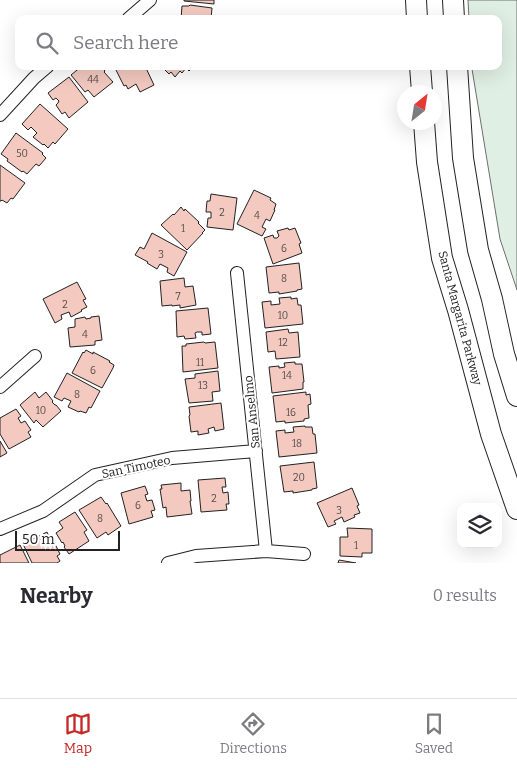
<!DOCTYPE html>
<style>
:root{--surface:#fff;--page:#f7f7f7;--text:#2b2b33;--muted:#7c7c81;--line:#e1e1e2;--accent:#c62828}
body{margin:0;font-family:Bitter,serif;background:var(--page);color:var(--text)}
.controls{position:absolute;right:15px;bottom:15px;display:grid;overflow:hidden;border-radius:10px;box-shadow:0 5px 20px #0002}
.controls button{width:45px;height:45px;display:grid;place-items:center;padding:0;border:0;border-bottom:1px solid var(--line);background:var(--surface);color:var(--text);font:25px sans-serif}
.compass{position:absolute;left:397px;top:85px;width:45px;height:45px;border-radius:50%;background:var(--surface);box-shadow:0 5px 20px #0002;rotate:30deg}
.scale{position:absolute;left:15px;bottom:12px;width:105px;box-sizing:border-box;padding-left:5px;border:2px solid #222;border-top:0;font-size:14px;line-height:18px;white-space:nowrap;color:#222;-webkit-text-stroke:4px #fff;paint-order:stroke}
.list{margin:0;padding:0;list-style:none}
h2{display:flex;justify-content:space-between;align-items:center;height:65px;margin:0;padding:0 20px;font-size:21px}
h2 small{font-size:16px;font-weight:400;color:var(--muted)}
.icon{flex:none;width:28px;height:28px;fill:none;stroke:currentColor;stroke-width:2;stroke-linecap:round;stroke-linejoin:round}
.map{position:relative;flex:none;width:517px;height:563px;overflow:hidden}
.search{position:absolute;background:var(--surface);box-shadow:0 5px 20px #0002;left:15px;right:15px;top:15px;height:55px;display:flex;align-items:center;gap:12px;box-sizing:border-box;padding:0 18px;border-radius:10px;color:var(--muted);font-size:19px}
.sheet{height:135px;background:var(--surface)}
nav{display:flex;justify-content:space-around;align-items:center;box-sizing:border-box;height:70px;border-top:1px solid var(--line);background:var(--surface);font-size:14px;color:var(--muted)}
nav a{display:grid;justify-items:center;gap:2px}
nav .on{color:var(--accent)}
.map>svg:first-child{display:block}
</style>
<div class="map">
<svg width="517" height="563" viewBox="0 0 517 563">
<rect width="100%" height="100%" fill="#fff"/>
<!-- green -->
<path fill="#e0efe3" stroke="#6f6f6f" d="M468,0H517V290L500,239L472,69V66H498V19H469Z"/>
<!-- building -->
<path fill="#f3c9c0" stroke="#222" d="M184,0H214V4L184,1Z
M190,5L212,8L211,19H181L182,6H189Z
M82,66H91L92,68L93,66H101L105,71L104,72L113,82L94,97L88,90L85,92L71,75Z
M114,66H145L154,85L140,92L136,84L128,89L126,85L124,86Z
M161,66H194L189,71L186,68L182,73L180,71L175,77L171,72L169,74Z
M69,77L88,102L69,118L65,112L62,114L56,105L58,103L59,101L56,98L53,100L48,93Z
M40,104L68,129L55,144L53,142L48,148L44,144L43,145L33,137L37,133L31,127L28,130L22,124Z
M16,133L43,153L42,154L46,158L39,166L36,164L27,174L23,171L22,172L7,161L8,159L1,154Z
M0,165L25,183L13,199L11,198L7,203L2,200L1,201H0Z
M254,190L271,198L270,200L276,204L274,210H275L270,221L266,219L262,227L266,229L262,236L237,224Z
M211,194L237,198L233,230L207,227L208,218H211V212H206L207,201H210Z
M181,207L184,211L185,209L199,222L198,223L205,230L202,233H203L187,250L161,225L173,214L174,215Z
M288,228L289,230L295,228L301,243L299,244L302,253L273,264L264,238L273,235L274,238H277L279,236L277,231Z
M152,233L187,252L174,276L167,272L168,268L160,264L157,269L147,263L148,262L135,255L140,247L144,249Z
M299,263L302,289L297,290V291L279,294V292L269,293L266,267Z
M184,278L185,287L193,286L196,305L180,308V305L172,306V305L162,306L160,281Z
M77,282L86,299L83,300L87,307L81,310L82,311L71,317L69,312L61,315L62,319L55,323L43,299Z
M291,297V299L297,298L298,305H301L303,324L265,328L262,302L271,301V305L280,304L279,298Z
M208,308L211,334L202,335V332H197L195,333L196,338L185,339L184,336L177,337L176,311Z
M99,316L102,340L95,341V345L70,347L68,328L75,327V319L85,317L86,319L91,318V317Z
M288,329L289,333L298,332L300,357L276,359L275,351L268,352L266,332Z
M204,342L205,343L215,342L218,368L183,372L182,346H186V344Z
M86,350L93,354V352L110,361L109,362L114,365L113,368L102,388L72,373L83,352L84,353Z
M295,362V364H302L304,382H303V389L272,393L269,367L279,366V368L285,367L284,363Z
M218,371L220,391L212,392L213,401L189,403L185,379L195,378V374Z
M67,373L100,391L91,408L89,407L86,413L80,411L79,412L68,407L71,401L64,398L62,401L54,397Z
M35,392L39,398L46,392L53,401L52,402L55,405H56L61,411L43,427L36,420L34,423L20,405Z
M306,392V395L310,394L311,404L308,405L309,418L304,419V421L285,423V421L276,422L273,396Z
M221,403L224,429L215,431L214,427L208,429L209,433L198,435V431L191,432L189,416L190,415L189,407Z
M16,409L21,416L18,418L21,423L25,421L31,430L28,432L31,437L9,449L0,434V418Z
M305,426V427H312L313,434H315L317,453L279,457L276,431L285,430V433L294,432L293,427Z
M0,441L7,453L0,457Z
M314,462L317,488L312,489V490L293,493V491L284,492L280,466Z
M225,478L226,487H222L223,493L228,492L229,504H226L227,510L201,512L198,480Z
M181,483V491L190,490L191,501H190L192,514L167,517L166,507L163,508L160,489H162L161,485Z
M145,486L148,494L145,495L147,501L152,500L155,510L151,511L153,517L129,524L121,493Z
M352,488L359,505L357,506L360,513L354,515L355,517L344,522L342,517L334,521L336,524L328,527L317,503Z
M101,497L106,504L107,503L121,526L108,535L106,532L97,538L79,510Z
M75,512L87,530L84,532L89,541L69,554L64,547L65,546L63,542L62,543L56,533L63,528L59,522Z
M347,528L372,529V553H362V557L340,556V537H348Z
M47,532L51,541H49L51,547L55,544L60,554L57,556L60,561L57,563H32L23,544Z
M20,545L29,563H0V555Z
M339,560L356,563H338Z"/>
<g fill="none" stroke-linecap="round" stroke-linejoin="round">
<!-- street casing -->
<g stroke="#222" stroke-width="14">
<path id="street" d="M128,19L150,0
M0,115L34,78L48,66
M237,273L266,551
M0,387L35,356
M0,529L43,511L95,475L172,458L256,451
M168,563L196,556L266,551L304,554"/>
</g>
<!-- primary casing -->
<g stroke="#222" stroke-width="22">
<path id="primary" d="M416,0L417,19
M453,0L454,19
M420,66L422,92
M457,66L463,158L478,250L492,299L504,354L517,396
M424,122L427,162L442,258L458,310L491,434L517,509"/>
</g>
<!-- street -->
<use href="#street" stroke="#fff" stroke-width="12"/>
<!-- primary -->
<use href="#primary" stroke="#fff" stroke-width="20"/>
</g>
<g text-anchor="middle" stroke-width="4" stroke-linejoin="round" paint-order="stroke">
<!-- number labels -->
<g font-size="10" fill="#564c4a">
<text x="93" y="83">44</text>
<text x="22" y="157">50</text>
<text x="222" y="216">2</text>
<text x="257" y="219">4</text>
<text x="183" y="232">1</text>
<text x="284" y="252">6</text>
<text x="161" y="258">3</text>
<text x="284" y="282">8</text>
<text x="178" y="300">7</text>
<text x="65" y="308">2</text>
<text x="283" y="319">10</text>
<text x="85" y="338">4</text>
<text x="283" y="346">12</text>
<text x="200" y="366">11</text>
<text x="93" y="374">6</text>
<text x="287" y="379">14</text>
<text x="203" y="389">13</text>
<text x="77" y="398">8</text>
<text x="41" y="414">10</text>
<text x="291" y="416">16</text>
<text x="297" y="447">18</text>
<text x="299" y="481">20</text>
<text x="214" y="502">2</text>
<text x="138" y="509">6</text>
<text x="339" y="514">3</text>
<text x="100" y="522">8</text>
<text x="356" y="549">1</text>
</g>
<!-- street labels -->
<g font-size="12" fill="#222" stroke="#fff">
<text transform="translate(460 318) rotate(75)" y="4">Santa Margarita Parkway</text>
<text transform="translate(252 412) rotate(-96)" y="4">San Anselmo</text>
<text transform="translate(136 467) rotate(-12)" y="4">San Timoteo</text>
</g>
</g>
</svg>
<div class="controls">
<button><svg class="icon" aria-label="layers" viewBox="0 0 24 24"><path d="M12 4l9 5-9 5-9-5zM3 14l9 5 9-5"/></svg></button>
</div>
<svg class="compass" viewBox="-18 -18 36 36"><path d="M0-13l5 13h-10z" fill="#e53935"/><path d="M0 13l5-13h-10z" fill="#7c7c81"/></svg>
<div class="scale">50 m</div>
<div class="search"><svg class="icon" aria-label="search" viewBox="0 0 24 24"><circle cx="10" cy="10" r="6"/><path d="M15 15l6 6"/></svg>Search here</div>
</div>
<section class="sheet">
<h2>Nearby<small>0 results</small></h2>
<ul class="list">
</ul>
</section>
<nav>
<a class="on"><svg class="icon" aria-label="map" viewBox="0 0 24 24"><path d="M3 6l6-2 6 2 6-2v14l-6 2-6-2-6 2zM9 4v14M15 6v14"/></svg>Map</a>
<a><svg class="icon" aria-label="directions" viewBox="0 0 24 24"><path d="M12 3l9 9-9 9-9-9zM9 14v-3h6M13 9l2 2-2 2"/></svg>Directions</a>
<a><svg class="icon" aria-label="saved" viewBox="0 0 24 24"><path d="M7 4h10v16l-5-4-5 4z"/></svg>Saved</a>
</nav>
